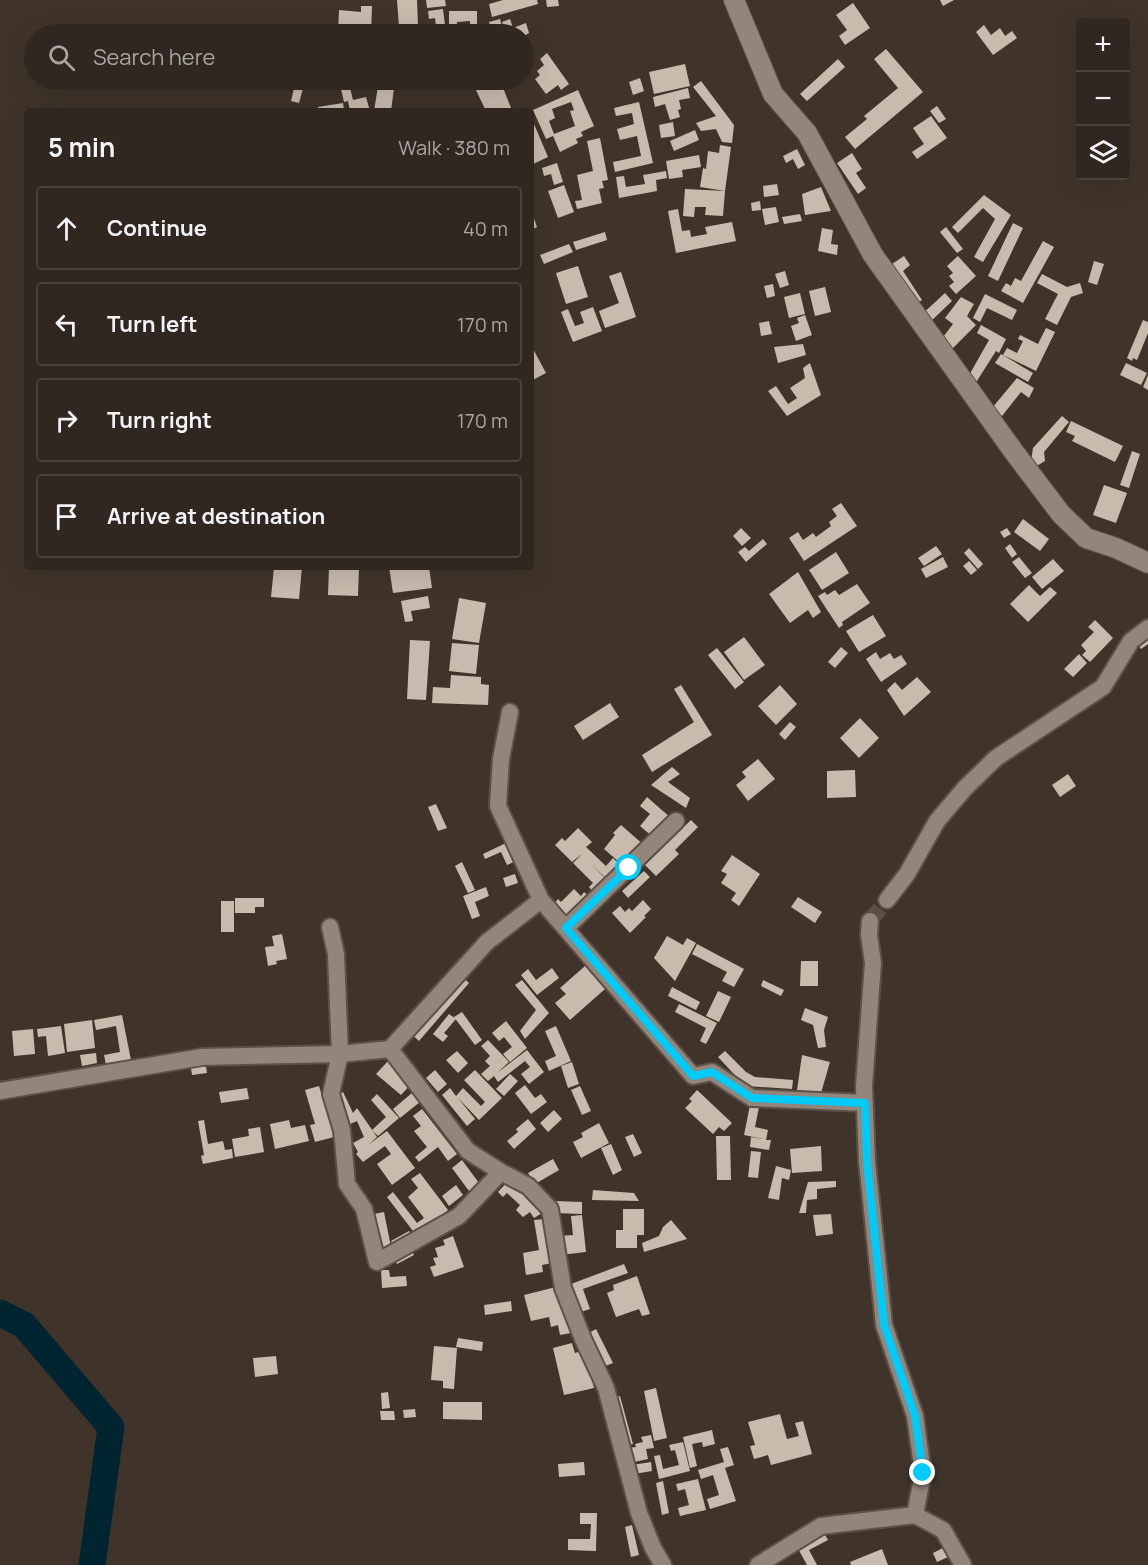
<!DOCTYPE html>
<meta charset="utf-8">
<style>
:root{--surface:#302720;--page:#382f29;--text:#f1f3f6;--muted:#a8a5a5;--line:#4b443e}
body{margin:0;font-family:Manrope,sans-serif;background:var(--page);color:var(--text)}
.controls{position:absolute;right:18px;top:18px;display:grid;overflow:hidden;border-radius:6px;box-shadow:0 6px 24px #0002}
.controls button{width:54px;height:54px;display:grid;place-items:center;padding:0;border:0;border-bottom:2px solid var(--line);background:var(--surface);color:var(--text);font:30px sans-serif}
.stop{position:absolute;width:18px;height:18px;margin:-14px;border:4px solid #00cbf8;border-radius:50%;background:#fff}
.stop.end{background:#00cbf8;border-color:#fff;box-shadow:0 2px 6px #0008}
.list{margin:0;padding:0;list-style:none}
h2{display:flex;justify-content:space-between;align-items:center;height:78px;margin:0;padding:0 24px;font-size:26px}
h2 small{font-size:20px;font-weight:400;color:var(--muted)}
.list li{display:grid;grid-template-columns:39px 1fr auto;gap:18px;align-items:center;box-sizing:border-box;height:84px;margin:0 12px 12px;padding:0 12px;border:2px solid var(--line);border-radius:6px}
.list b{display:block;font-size:22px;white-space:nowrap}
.list em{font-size:20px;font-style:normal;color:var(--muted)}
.icon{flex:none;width:33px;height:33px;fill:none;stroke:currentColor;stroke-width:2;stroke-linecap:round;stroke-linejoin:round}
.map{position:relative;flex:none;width:1148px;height:1565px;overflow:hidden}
.search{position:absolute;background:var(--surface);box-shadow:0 6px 24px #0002;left:24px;top:24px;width:510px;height:66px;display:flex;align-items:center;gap:15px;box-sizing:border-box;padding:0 21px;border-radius:33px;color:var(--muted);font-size:22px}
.panel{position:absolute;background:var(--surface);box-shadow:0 6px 24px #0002;left:24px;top:108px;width:510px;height:462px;border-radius:6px}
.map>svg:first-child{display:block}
</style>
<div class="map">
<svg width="1148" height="1565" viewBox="0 0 1148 1565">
<rect width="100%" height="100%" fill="#40342a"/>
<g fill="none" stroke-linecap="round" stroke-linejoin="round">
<!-- river -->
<path stroke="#002531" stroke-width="27" d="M0,1313L24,1325L111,1427L92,1565"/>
</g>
<!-- building -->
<path fill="#c9baae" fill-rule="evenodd" d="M397,0H417L418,26L399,27Z
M426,0H445L446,6L427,8Z
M503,0H537L538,4L492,17L489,4Z
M546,0H558L559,6L547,7Z
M940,0H954L943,6Z
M853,3L870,28L845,45L839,36L847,30L836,15Z
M361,6H372L371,34H338L339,10L361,12Z
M443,9L445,25L436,26L435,18L429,19L428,11Z
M449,11H477V28H470V21L457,22V29H449Z
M500,19L504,34H495L494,29L491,30L489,22Z
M510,19L513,28L526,23L529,33L524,36L507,34L502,22Z
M984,25L991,35L1000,28L1005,36L1012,31L1017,38L993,55L976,32Z
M886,49L923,92L855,149L845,137L867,119L864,116L898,88L874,59Z
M547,53L569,84L561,90L558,85L546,94L535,79L540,75L537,71L544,65L540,59Z
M838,59L845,67L807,101L800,94Z
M685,64L690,86L654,94L649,72Z
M640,78L644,91L633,95L629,82Z
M296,80L305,81L299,103L291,101Z
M339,80H348L353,100L366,97L370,111H361L360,108L350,111L348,101L344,102Z
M476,80H500L511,108L507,111H486L474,86L478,84Z
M701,81L734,125L732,143L722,142L716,129L701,131L696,123L716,116L693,87Z
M378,86L394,88L391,111H374Z
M688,88L690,98L679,100L681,109L678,110L680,117L670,120L665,104L655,107L653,97Z
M578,90L594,126L581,132L583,136L576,139L578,143L560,152L553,136L546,139L533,110ZM571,102L574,110L570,111L575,126L554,134L549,121L555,118L552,109Z
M639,102L653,163L615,172L613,162L641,156L637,136L620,140L617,129L634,124L632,113L616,116L614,108Z
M343,103L344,111H319L318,107Z
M937,106L946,119L939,123L930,111Z
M931,116L947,138L917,159L912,152L924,144L913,128Z
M673,122L675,136L661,138L659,125Z
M534,124L548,157L531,165V125Z
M695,130L699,140L674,151L670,141Z
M600,138L608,180L602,181L604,188L599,189L602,203L577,209L575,201L582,200L577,175L593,171L587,141Z
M720,145L731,147L725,191L700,187L703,168L706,169L708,151L719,153Z
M797,149L805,165L798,169L793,159L786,163L783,156Z
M852,153L862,169L856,173L866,188L858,194L837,163Z
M699,155L701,167L682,170L683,177L669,179L666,161Z
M557,163L563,182L554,185L551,174L544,176L542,168Z
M666,171L667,178L656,180L657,191L619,198L616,177L624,176L626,187L645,184L643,175Z
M777,184L779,195L764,197L763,186Z
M564,185L574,212L558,218L548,191Z
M821,187L831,211L805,215L802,194Z
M685,189L725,191L723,216L705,215L706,207H695L694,217L683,216Z
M984,195L1011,215L983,262L974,257L995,219L983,208L958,233L952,227Z
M760,201L761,210L752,211L751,203Z
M776,207L779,222L765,225L762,209Z
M678,209L682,231L690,230L691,237L707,234L705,227L732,222L736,241L676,253L668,211Z
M531,210L537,227L531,230Z
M800,214L802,221L784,224L782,217Z
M1013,223L1023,228L998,281L988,276Z
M946,227L963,249L957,253L940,232Z
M822,228L833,230L831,244L838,245L837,255L818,251Z
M605,232L607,240L576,250L573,242Z
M1043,241L1054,247L1023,303L1001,291L1006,283L1011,286L1015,278L1021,281Z
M569,244L573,252L544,264L540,255Z
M904,256L910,265L903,271L922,300L915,305L889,266Z
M958,256L976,276L956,294L949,286L954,282L949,276L953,273L947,266Z
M1094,261L1104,264L1097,285L1088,282Z
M578,266L588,297L566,304L556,273Z
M785,271L789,285L780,288L775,274Z
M621,272L636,317L605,328L599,311L619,303L609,276Z
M1042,274L1067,287L1080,283L1083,293L1071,297L1057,325L1045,319L1058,294L1037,283Z
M773,284L775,296L767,298L764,286Z
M825,287L831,312L815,316L809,291Z
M800,293L805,314L789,318L784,297Z
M945,293L952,301L927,325L919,317Z
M985,294L1017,310L1012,320L987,308L980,322L973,318Z
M961,297L974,304L967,316L976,325L951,350L940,341L953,324L945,318Z
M593,307L602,331L573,342L561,312L568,309L575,326L584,323L580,312Z
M805,315L812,335L796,341L791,326L799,323L797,318Z
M1143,320L1148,322V333L1137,360L1133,358L1132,361L1127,358Z
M769,321L772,334L761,336L759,323Z
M981,325L1006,339L999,353L996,351L975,384L968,377L989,340L977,333Z
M1046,328L1055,332L1036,371L1003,355L1007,348L1017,353L1023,341L1018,339L1020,335L1038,344Z
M803,344L806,355L778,363L774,347Z
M531,345L546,373L531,381Z
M1001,354L1033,373L1028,382L995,363Z
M810,363L821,395L787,416L768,391L776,386L788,404L797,398L790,388L805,378L803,368Z
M1126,363L1147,373L1141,385L1120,375Z
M1148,375V390L1143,387Z
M1017,378L1034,388L1029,398L1021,392L1002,416L992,408Z
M1062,416L1069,422L1044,452L1045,461L1035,467L1031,461L1033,448Z
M1071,421L1123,446L1115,462L1072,441L1075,436L1066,432Z
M1132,451L1140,454L1129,488L1120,485Z
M1104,485L1127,493L1116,523L1093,515Z
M841,503L857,526L804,561L789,538L798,532L803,540L813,533L816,537L831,526L829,522L837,516L832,509Z
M1023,519L1049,539L1040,551L1014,532Z
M741,528L751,538L742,546L733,536Z
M1007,528L1011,534L1004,538L1000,532Z
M763,539L767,544L746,562L738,552L745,547L749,551Z
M1010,544L1017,554L1012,558L1005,548Z
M936,546L942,554L924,566L918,558Z
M969,548L983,564L978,569L964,553Z
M836,552L849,573L822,590L809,570Z
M943,557L948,567L926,578L921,569Z
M1019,557L1032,573L1025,578L1012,562Z
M1053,559L1064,571L1042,589L1032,577Z
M969,561L977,570L971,575L963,566Z
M274,567H302L299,599L271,597Z
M329,567H359L358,596L328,595Z
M389,567H429L432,588L393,593Z
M798,572L821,612L813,618L808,610L790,623L769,594Z
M857,584L870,603L842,622L843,625L839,628L818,596L825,592L827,595L835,590L839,595Z
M1029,585L1040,596L1050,587L1057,593L1028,622L1010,604Z
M428,596L430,608L411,611L413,621L405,622L401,601Z
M459,598L486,603L479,643L452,639Z
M873,615L886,636L859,652L846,631Z
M1095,620L1113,638L1090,662L1082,655L1086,651L1081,645L1094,632L1088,627Z
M1148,636V644L1141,649L1137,643Z
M744,637L765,665L744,680L724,652Z
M410,640L430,641L426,700L407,699Z
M452,643L479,645L476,674L449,671Z
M841,647L848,653L835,668L828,662Z
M717,648L744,682L735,689L708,655Z
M876,652L880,659L890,653L894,659L901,655L907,664L881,682L866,659Z
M1079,654L1087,663L1073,677L1064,669Z
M451,675L481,677V684L489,685L488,705L432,703L433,687L450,688Z
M917,677L931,692L904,716L887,690L895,682L902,690Z
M681,685L712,735L652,772L642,755L694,722L674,689Z
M780,685L797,704L776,725L758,706Z
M610,703L619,717L583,740L574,726Z
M860,718L879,738L859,758L840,738Z
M790,722L796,727L785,740L779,734Z
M758,759L775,779L748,801L736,785L746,777L742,772Z
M672,767L680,774L668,782L690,798L686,808L651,785Z
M855,770L856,797L827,798V771Z
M1068,774L1076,786L1060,797L1052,785Z
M647,797L671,818L654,838L640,826L650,814L640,806Z
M436,804L447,828L438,831L428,807Z
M691,820L698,827L675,850L679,854L656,876L645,865Z
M621,825L645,846L626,868L604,849L615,835L613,833Z
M578,828L592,842L586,847L606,866L613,858L623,868L610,882L590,863L609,882L596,895L589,887L593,883L573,863L582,854L572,862L555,845L562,838L565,841Z
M506,843L514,862L507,865L501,852L485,859L483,854Z
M732,855L760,874L739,906L731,900L736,893L721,883L727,874L721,871Z
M462,862L475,890L468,893L455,866Z
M644,871L650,877L628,898L622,891Z
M515,874L518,883L506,887L503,878Z
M486,887L489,896L475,902L480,916L472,919L463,896Z
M574,889L581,896L584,892L591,898L570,919L554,904L558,899L561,902Z
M798,897L822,912L815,923L791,907Z
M235,898H264V907H255V913H235Z
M643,900L651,909L644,916L646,917L630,933L612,913L620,906L625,912L629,908L632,911Z
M221,901H234V932H221Z
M282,934L287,959L276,961L277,964L268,966L265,947L274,946L272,936Z
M667,936L683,945L687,938L696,943L675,981L654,958Z
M697,944L744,969L734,987L722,981L727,972L692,954Z
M801,961H818V986H800Z
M585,966L605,989L570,1020L555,1003L566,994L560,988Z
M552,968L559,978L537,995L521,975L528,969L536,980Z
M460,975L469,983L419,1041L410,1033Z
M522,980L549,1013L525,1039L520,1031L536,1010L515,985Z
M763,980L784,990L781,996L761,986Z
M672,987L700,1002L696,1010L668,996Z
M718,991L731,997L719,1022L706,1016Z
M679,1004L717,1023L706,1044L700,1041L706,1028L675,1012Z
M805,1008L828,1017L824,1030L826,1047L818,1048L813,1025L801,1020Z
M462,1012L482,1040L475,1045L454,1017Z
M449,1014L456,1019L444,1033L448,1036L443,1042L433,1034Z
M122,1015L131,1060L106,1065L104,1055L120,1052L116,1026L96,1030L94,1020Z
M92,1020L95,1048L67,1052L64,1024Z
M506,1021L527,1048L510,1062L503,1054L512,1047L504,1037L499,1041L492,1033Z
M61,1026L65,1053L48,1056L46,1036L38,1037L37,1029Z
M556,1026L571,1061L549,1071L545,1061L556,1056L545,1031Z
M33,1029L35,1054L14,1056L12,1031Z
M488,1040L509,1062L497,1073L527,1050L544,1072L529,1084L521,1074L530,1067L525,1061L498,1082L494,1076L488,1081L481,1074L490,1066L485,1061L490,1056L481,1046Z
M457,1051L468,1063L458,1073L446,1060Z
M725,1051L746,1072L755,1077L793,1080L792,1089L745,1086L718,1057Z
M96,1053L97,1063L82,1066L80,1055Z
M802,1055L830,1062L821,1093L797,1090Z
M205,1060L207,1073L192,1075L190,1062Z
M389,1060L413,1082L401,1095L376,1074Z
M572,1062L579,1084L568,1088L561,1066Z
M435,1070L447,1084L438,1092L426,1078Z
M475,1070L502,1098L479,1120L458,1098L475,1119L467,1126L442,1095L450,1088L456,1096L463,1088L481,1106L485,1102L464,1080Z
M510,1074L518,1081L504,1096L496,1089Z
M525,1085L535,1098L541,1094L547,1102L531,1114L515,1093Z
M319,1086L334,1137L315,1142L310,1125L315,1124L305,1090Z
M580,1086L591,1111L582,1115L571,1090Z
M247,1088L249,1099L221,1103L219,1092Z
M697,1090L732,1123L724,1131L719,1127L713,1134L685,1108L692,1101L689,1099Z
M343,1092L353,1113L357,1108L377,1137L368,1145L387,1131L415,1168L392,1185L377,1164L391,1154L385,1146L363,1162L356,1154L358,1152L353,1143L364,1137L357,1121L348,1125L335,1096Z
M412,1093L420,1102L400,1118L393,1109Z
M377,1094L399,1118L378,1136L372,1130L386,1117L371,1100Z
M750,1105L759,1107L755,1127L768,1130L766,1140H771L769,1150L750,1147L751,1137L763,1139L744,1135Z
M422,1109L457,1154L448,1161L438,1147L419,1162L415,1157L427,1147L414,1131L421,1126L413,1116Z
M554,1110L562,1119L548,1132L540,1123Z
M528,1119L536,1129L514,1149L507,1141L518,1132L516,1129Z
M204,1120L208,1144L223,1141L225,1150L232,1149L233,1158L203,1164L201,1156L204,1155L198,1121Z
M289,1120L291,1128L305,1125L309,1141L275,1149L270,1124Z
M599,1123L609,1143L581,1158L573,1142L583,1137L581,1133Z
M260,1127L264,1152L235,1157L232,1139L249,1136L248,1129Z
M633,1134L642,1153L634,1157L625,1137Z
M716,1136H730L731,1180H717Z
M611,1144L622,1170L613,1175L601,1148Z
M821,1146L822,1171L792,1173L790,1149Z
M751,1151L761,1152L758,1178L748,1177Z
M553,1159L559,1170L535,1184L528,1173Z
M462,1160L479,1183L469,1191L452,1168Z
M776,1166L791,1170L789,1180L782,1178L779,1200L768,1198Z
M420,1173L448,1210L416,1235L387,1197L393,1192L417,1223L424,1218L408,1197L418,1188L411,1179Z
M510,1179L537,1204L542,1213L534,1218L530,1212L523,1217L516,1210L520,1205L507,1193L503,1197L498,1192Z
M836,1181V1187L817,1189V1199L807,1200L806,1213H799L808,1182Z
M456,1185L463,1195L449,1206L442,1196Z
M593,1190L634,1193L639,1201L592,1200Z
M555,1201L582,1202V1214L554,1213Z
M623,1209H644V1235H637V1248H616V1230H623Z
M384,1212L392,1252L383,1254L374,1214Z
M831,1214L833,1234L816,1236L813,1215Z
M582,1215L586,1252L560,1255L558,1236L573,1235L571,1216Z
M544,1219L552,1263L542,1265L543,1272L526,1275L523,1253L539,1250L534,1220Z
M671,1220L687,1239L644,1252L642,1243L659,1236L663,1227Z
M409,1231L414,1240L396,1250L391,1241Z
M453,1236L464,1267L434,1277L430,1267L436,1265L433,1258L438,1257L435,1248L445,1245L443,1240Z
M410,1247L414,1255L397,1264L392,1256Z
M624,1264L628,1273L583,1289L590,1309L581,1312L571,1284Z
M381,1270H389L390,1277L406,1276L407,1286L382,1288Z
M637,1276L650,1314L642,1316L639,1309L616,1317L607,1293L614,1290L613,1285Z
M560,1286L571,1333L560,1335L558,1325L551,1327L549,1317L531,1321L524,1295Z
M511,1301L512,1311L485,1315L484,1305Z
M596,1329L613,1363L603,1367L587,1334Z
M458,1338L483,1342L482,1351L456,1347Z
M572,1343L575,1353L585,1350L594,1388L564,1395L553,1348Z
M434,1346L457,1348L454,1389L443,1388V1381L431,1380Z
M276,1356L278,1374L255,1377L253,1358Z
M656,1388L667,1438L654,1441L644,1391Z
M388,1392L390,1408L382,1409L381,1393Z
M620,1396L633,1444L625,1446L611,1398Z
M443,1402H482V1420L443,1419Z
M415,1409L416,1417L404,1418L403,1410Z
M380,1411H394L395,1420H381Z
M780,1414L787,1439L799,1436L795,1423L803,1421L812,1454L771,1465L768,1455L754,1459L750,1446L755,1445L748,1422Z
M712,1430L715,1444L703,1447L702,1442L692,1444L697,1466L690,1468L683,1437Z
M651,1435L654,1448L646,1449L648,1459L630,1463L627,1448L636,1447L635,1444L643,1442L641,1437Z
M683,1442L690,1471L659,1479L654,1456L660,1455L663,1469L679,1465L675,1450L671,1451L669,1445Z
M728,1447L734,1465L725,1468L736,1501L710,1509L707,1499L719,1495L713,1475L701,1479L698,1470L724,1462L720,1449Z
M584,1462L585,1475L559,1477L558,1464Z
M651,1462L652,1471L634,1474L632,1465Z
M698,1479L706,1510L680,1516L678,1508L689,1505L685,1489L678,1491L676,1484Z
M663,1481L669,1513L662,1515L656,1483Z
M580,1513H597L596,1551L568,1550V1539H590L591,1524H580Z
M632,1525L639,1555L631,1557L625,1527Z
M823,1531L828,1540L809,1550L817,1565H807L796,1545Z
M943,1548L948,1557L937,1562L933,1553Z
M882,1549L888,1565H851L850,1562Z"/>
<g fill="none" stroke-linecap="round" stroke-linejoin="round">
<!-- minor-tunnel -->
<path stroke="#5b4f46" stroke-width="16" stroke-dasharray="16 8" stroke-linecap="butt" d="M870,921L887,900"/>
<!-- minor casing -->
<g stroke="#5b5149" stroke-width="20">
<path id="minor" d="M510,712L501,759L498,806L541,900L693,1076L712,1072L752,1098L865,1103
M887,900L907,874L937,821L965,788L996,758L1103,687L1131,641L1148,628
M870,921L869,935L873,963L864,1086L867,1162L884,1325L915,1416L923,1473L915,1515L943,1530L963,1565
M330,927L336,954L340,1054L331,1094L342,1130L347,1184L364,1209L377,1262L459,1216L501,1172
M566,928L676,821
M390,1049L487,942L541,900
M0,1091L202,1057L340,1054L390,1049L468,1151L501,1172L528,1186L550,1209L563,1288L583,1339L606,1388L639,1513L653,1548L663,1565
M758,1565L821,1526L915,1515"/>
</g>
<!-- tertiary casing -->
<g stroke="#5b5149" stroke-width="22">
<path id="tertiary" d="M734,0L773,94L807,133L873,255L1014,452L1061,514L1086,538L1116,548L1148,563"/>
</g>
<!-- minor -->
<use href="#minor" stroke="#938579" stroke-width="16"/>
<!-- tertiary -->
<use href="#tertiary" stroke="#938579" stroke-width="20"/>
</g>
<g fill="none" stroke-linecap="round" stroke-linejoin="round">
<!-- route -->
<path stroke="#00cbf8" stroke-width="8" d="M629,868L566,928L693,1076L712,1072L752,1098L865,1103L867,1162L884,1325L915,1416L923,1473"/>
</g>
</svg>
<div class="controls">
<button>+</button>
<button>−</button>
<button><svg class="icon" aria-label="layers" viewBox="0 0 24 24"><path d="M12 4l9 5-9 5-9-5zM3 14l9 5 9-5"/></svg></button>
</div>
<div class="stop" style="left:629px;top:868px"></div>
<div class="stop end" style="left:923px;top:1473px"></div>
<div class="search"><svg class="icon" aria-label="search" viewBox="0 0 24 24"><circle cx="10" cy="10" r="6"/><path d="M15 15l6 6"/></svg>Search here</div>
<section class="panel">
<h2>5 min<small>Walk · 380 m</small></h2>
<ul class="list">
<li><svg class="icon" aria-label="ahead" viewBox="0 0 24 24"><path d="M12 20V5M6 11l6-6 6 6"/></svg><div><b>Continue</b></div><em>40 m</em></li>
<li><svg class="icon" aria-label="left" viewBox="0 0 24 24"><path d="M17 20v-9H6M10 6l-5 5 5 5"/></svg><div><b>Turn left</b></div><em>170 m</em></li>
<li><svg class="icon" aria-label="right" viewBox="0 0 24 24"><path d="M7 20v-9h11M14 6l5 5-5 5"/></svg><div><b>Turn right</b></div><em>170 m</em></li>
<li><svg class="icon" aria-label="arrive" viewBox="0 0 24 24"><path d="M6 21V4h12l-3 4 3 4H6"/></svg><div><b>Arrive at destination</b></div></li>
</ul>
</section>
</div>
